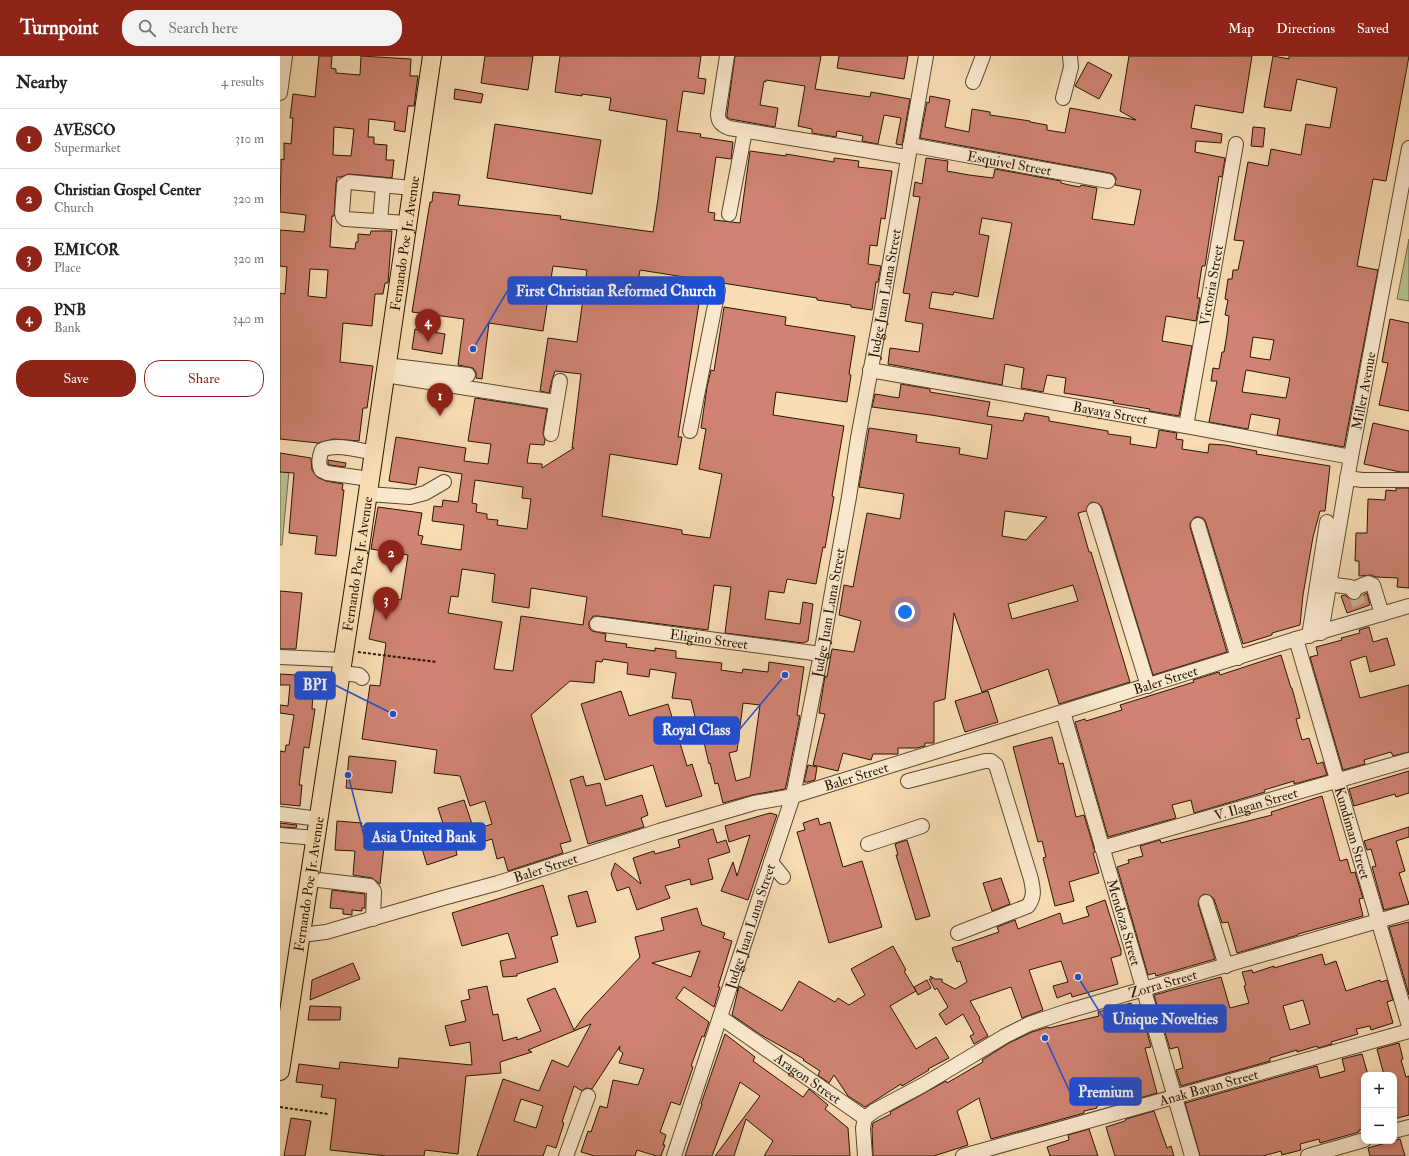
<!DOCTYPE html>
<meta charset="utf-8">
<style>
:root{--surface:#fff;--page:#f2f2f2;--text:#222;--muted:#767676;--line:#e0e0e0;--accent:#8f2418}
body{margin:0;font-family:"IM FELL Double Pica",serif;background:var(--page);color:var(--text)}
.controls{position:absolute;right:12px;bottom:12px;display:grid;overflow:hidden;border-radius:8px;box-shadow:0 2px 6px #0003}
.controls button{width:36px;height:36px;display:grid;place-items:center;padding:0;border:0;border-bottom:1px solid var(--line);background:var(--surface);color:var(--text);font:20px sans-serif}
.you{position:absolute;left:625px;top:556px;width:14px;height:14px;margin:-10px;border:3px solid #fff;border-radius:50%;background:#1a73e8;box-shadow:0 0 0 6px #1a73e833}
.badge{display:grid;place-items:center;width:26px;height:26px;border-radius:50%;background:var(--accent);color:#fff;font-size:13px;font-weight:700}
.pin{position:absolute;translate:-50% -33px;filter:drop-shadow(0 1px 2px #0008)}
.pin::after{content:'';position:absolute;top:21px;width:14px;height:12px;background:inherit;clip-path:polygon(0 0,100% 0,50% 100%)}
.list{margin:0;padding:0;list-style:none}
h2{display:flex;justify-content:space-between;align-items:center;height:52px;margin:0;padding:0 16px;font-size:17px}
h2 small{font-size:13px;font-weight:400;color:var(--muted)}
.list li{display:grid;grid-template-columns:26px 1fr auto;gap:12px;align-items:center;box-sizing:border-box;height:60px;padding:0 16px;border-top:1px solid var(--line)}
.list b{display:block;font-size:15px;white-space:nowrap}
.list p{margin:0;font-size:13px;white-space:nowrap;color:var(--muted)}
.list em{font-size:13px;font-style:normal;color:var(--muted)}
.actions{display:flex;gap:8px;padding:12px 16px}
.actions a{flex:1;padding:9px 0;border:1px solid var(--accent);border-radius:16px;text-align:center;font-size:14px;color:var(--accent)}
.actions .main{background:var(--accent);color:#fff}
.icon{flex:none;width:22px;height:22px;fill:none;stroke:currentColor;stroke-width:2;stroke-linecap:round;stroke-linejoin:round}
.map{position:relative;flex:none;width:1129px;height:1100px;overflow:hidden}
header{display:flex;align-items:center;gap:24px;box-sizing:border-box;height:56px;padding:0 20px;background:var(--accent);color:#fff}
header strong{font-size:19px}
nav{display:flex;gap:22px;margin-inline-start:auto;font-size:14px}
.search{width:280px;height:36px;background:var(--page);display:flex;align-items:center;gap:10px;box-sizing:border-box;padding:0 14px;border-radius:16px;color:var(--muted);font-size:15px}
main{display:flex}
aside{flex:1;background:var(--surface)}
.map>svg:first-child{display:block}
</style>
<header>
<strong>Turnpoint</strong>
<div class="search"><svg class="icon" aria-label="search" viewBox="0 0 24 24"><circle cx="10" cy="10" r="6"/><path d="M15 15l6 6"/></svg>Search here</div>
<nav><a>Map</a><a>Directions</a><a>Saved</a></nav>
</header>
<main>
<aside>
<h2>Nearby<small>4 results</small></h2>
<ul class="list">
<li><span class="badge">1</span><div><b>AVESCO</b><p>Supermarket</p></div><em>310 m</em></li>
<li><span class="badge">2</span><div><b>Christian Gospel Center</b><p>Church</p></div><em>320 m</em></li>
<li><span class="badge">3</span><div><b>EMICOR</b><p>Place</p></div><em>320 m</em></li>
<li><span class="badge">4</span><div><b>PNB</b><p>Bank</p></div><em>340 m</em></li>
</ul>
<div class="actions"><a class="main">Save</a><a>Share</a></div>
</aside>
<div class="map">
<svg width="1129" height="1100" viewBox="0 0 1129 1100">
<rect width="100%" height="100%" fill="#f8dcb4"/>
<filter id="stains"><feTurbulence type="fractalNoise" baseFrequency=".005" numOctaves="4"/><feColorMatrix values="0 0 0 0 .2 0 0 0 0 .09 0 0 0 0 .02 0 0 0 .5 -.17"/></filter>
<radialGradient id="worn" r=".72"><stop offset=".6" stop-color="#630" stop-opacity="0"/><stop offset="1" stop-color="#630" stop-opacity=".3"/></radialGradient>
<!-- green -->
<path fill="#b8c291" stroke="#706c48" d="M1129,183V245L1117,243Z
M0,414L9,415L2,489H0Z"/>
<!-- building -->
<path fill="#d08372" stroke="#271700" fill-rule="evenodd" d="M39,0H52L51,12L56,13V17L80,19L81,0L131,3L130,20H138L134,50H128L125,76L114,74L115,66L89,63L88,81H94V88L107,89L106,104H114L112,122L69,118L61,121H57L56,128L54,160H52L50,191L75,193L76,186H78V178L90,179L91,175H112L108,227H105L103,238H95L92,270L63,267L60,306L93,310L87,352H83L79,385L54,383L38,387L0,383V237L5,238L7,211L0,210V174L24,176L26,159L0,156L1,110V103L4,104V87L11,88L13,62H10L13,38L35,41ZM54,71L74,73L71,100L53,99ZM30,213L48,214L46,242L28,240Z
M205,0H253L248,34L201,27Z
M280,0H421L418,22L426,23L424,38L403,35L397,75L421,78L420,81L453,86L451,103L436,101L428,156L435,157L434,164L460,167L470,95L506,100V98L554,106V102L579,105L578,111L612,115L605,163L601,162L597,190L590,189L588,208L601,210L598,226H596L592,254L571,251V249L537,244V242L360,214L356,238L419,247L398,381H402L397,409L330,398L322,460L402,474V478L430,482L442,418L419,413L426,373L421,372L427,331L431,314L434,315L444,251L506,261L505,269L575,280L569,318L571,319L567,346L496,336L493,359L564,370L552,440L554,441L545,492L543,491L536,528L507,523L504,537L489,535L485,563L520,568L523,546L533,548L528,585L523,587L445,577L451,531L434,529L428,574L318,560H313L309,566V572L312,575L326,578L325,585L347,588L346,591L375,595V592L396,595V602L442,607L441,614L462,617L463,613L488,616L489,606L524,611L517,659L520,660L506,730L505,733L472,739L443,747L438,727L435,728L430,707L429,708L419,665H416L411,644L392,642L396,617L370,613L369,621L347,618L348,607L323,603L322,606L316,605L314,627L290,625L251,659L291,785L280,788L283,797L228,815L224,801L217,803L212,783L176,794L177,799L147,809L140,786L166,777L158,752L184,744L194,774L212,768L205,745L190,750L180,720L154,717L157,694L82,683L90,629L100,630L106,587L89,583L97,539L121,544L128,499L91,493L98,451L142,457L138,479L143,480L141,488L181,494L184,469L152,465L154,450L162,451L163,444L178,446L182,418L139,411L136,429L109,425L116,381L186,392L184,405L208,408L211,388L188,385L195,342L267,353L263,377L265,384L264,389L250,388L247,407L262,408V412L294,392H292L301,318L275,315L272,324L269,337L260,335L268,282L297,286L307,214L273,210L263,275L209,267L202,323L196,322V316L193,312L178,309L184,263L132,256L150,146H152L153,136L180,139L178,149L281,160L280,163L373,176L378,143L387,64L329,54L331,42L302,38V40L275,36ZM195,424L243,431L242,442L251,443L247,473L217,469L218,464L207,463V458L196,456L197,448L192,447ZM182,513L215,518L212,546L249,552L251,532L307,541L303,569L241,560L233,615L214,613L222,566L168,557L171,540L178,541ZM463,647L480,649L470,721L456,725L449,697L457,695Z
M455,0H541L535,33L590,41L591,36L630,43L622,89L616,88L621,62L604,59L598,88L582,85L583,80L557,75L556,81L532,77V73L518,70L525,30L486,24V26L484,25L480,49L498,52L495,71L450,63L447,61V58Z
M559,0H628L624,23L557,12Z
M849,0H972L963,57L915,49L911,72L942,78L941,87L916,85L915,96L945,102L942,121L939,120L925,210H922L917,242H920L916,265L886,260L882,285L912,290L899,360L869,355L870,353L833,347L834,345L784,337L786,322L767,319L763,336L741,332L744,312L725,308L722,329L608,308L610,292L639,296L643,268L625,265L630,238L623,237L640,141L633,140L635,126L642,128L646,102L668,105L667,115L689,119L713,122L715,113L781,125V127L789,129L800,131L801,129L817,132L812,163L854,169L861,134L835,129L836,122L833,118L830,117L640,82L647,46L649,47L650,40L670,44L665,71L689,76L692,53L710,56V59L750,65V66L767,69V74L785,77L790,52L856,64L840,55ZM702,162L732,167L713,263L649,252L652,236L673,239L674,236L698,241L709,180L699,178Z
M993,0L1009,3V0H1129L1106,125L1093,123L1077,210L1098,214L1064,391L997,379L1000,363L971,358L968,373L929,366L937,325H931L933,312L939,313L942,296H944L947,278L949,260L945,259L948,244L945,243L948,223H952L953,214H958L964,185L954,184L968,106L988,110L991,93L1021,99L1026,68L1050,72L1057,32L1017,23L1011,55L984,51ZM973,281L994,284L990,304L970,301ZM966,314L1010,322L1006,342L962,336Z
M808,6L832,19L819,43L795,30Z
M175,33L203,38L201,47L174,43Z
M215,68L321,84L312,138L207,122Z
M973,71L985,72L983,91L971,90Z
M1110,263L1129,267V355L1099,349L1108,307L1102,306Z
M135,273L165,278L162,298L132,293Z
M621,328L650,333V336L710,346L707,360L743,365L745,357L769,361V365L828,375V378L851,381L850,388L876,392L879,374L897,377L896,383L903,384L902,393L928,397L929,388L945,389L977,395L976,398L1050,410L1045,455H1040L1033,481L1023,539L1020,569L992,577V579L963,588L926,467L924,463L920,461H915L910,467V471L947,596L873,619L822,452L819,448L812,446L808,449L806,455L798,457L809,496H811L850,626L779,648L768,613L702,636L674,557L665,643L654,646V687H645V690L637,692H618V698H593L591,704L563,697L558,715L533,709L545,658L539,657L545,620L547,621L552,593L574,596L581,565L559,559L564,529L573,531L587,457L620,463L624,438L579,431L589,372L637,379L636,386L680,392L679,398L707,403L712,369L651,359L592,351L595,338L619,342ZM725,455L767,461L746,484L722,480ZM793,529L798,545L732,563L728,548Z
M1093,367L1129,375V416H1120L1084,408Z
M0,397L31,402L32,414L37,421L46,425L63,428L62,434H64L56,500L35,498L37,480L9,477L14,417L0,416Z
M48,404L66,407L65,411L50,409L48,408Z
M1116,432H1129V532L1117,531L1118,522L1096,521L1091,519L1079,520V505H1075L1076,477H1087L1088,443L1105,444L1106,434L1116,435Z
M0,535L22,537L16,593H0Z
M1087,537L1090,549L1067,557L1061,540L1065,539L1071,544H1075Z
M1089,571L1093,586L1107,582L1115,609L1090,616L1086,600L1070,605L1080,642L1129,629V696L1113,700L1111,696L1094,701L1084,704L1085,708L1063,714L1030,601L1038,599L1036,591L1062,584L1061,582L1080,577L1079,574Z
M1001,599L1011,632H1012L1020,662L1016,663L1022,684L1029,682L1037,708L1043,706L1047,719L1014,728V725L984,734L985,736L914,757L911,744L892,749L896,762L828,781L795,666L805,663L806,665L842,654L840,649L914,626L913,624L939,616L940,619Z
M0,618L34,620L32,653H35L29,692L24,691L19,729H22L20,750L0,748V695L5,696L6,689H9L14,659L0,657V649L8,650L10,629H0Z
M341,635L349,660L388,648L407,710L412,708L422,740L386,751L373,709L325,724L301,648Z
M708,635L718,666L685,676L675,645Z
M772,681L779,708L783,707L796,761L804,759L815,796L813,797L819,817L789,826L794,845L775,850L763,802L766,801L762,785L758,786L733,691Z
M69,700L116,705L112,737L66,732Z
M528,709L537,711L535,724L528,726H524Z
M1129,715V737L1116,741L1115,738L1074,750L1069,733Z
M303,720L306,730L320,727L326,750L362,739L368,759L361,762L364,771L308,788L290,724Z
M1042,740L1060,805L1067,803L1071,817L1075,816L1083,842L1079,843L1083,860L1018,878V879L957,897L948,866L942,867L934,843L931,840L924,838L920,841L918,848L935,903L876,920L875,917L868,919L837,811L849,807L848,804L863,800L860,790L880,784L881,787L992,759L991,756Z
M490,757L497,759L468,844L441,835L453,806L457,820L470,779L449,786L445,770Z
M538,762L540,769L550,766L563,811L582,805L602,871L549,887L517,776L525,774L523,767Z
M57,765L82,767L81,770L106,772L100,828L92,822L73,819L75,795L55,794Z
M0,767L17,769L16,772L0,771Z
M1129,771V781L1116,785L1125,815L1119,817L1129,848L1104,854L1092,811L1096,810L1091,793L1087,794L1084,785Z
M433,773L437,787L446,784L450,796L428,803L433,823L411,829L410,823L385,830L390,842L357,854L349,831L337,835L331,818L335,807L361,828L353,802L374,795L375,798L400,791L398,784Z
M627,784L650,860L636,864L616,799H618L615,788Z
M721,822L730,848L712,855L703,827Z
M263,829L278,879L271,881L278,906L237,918V920L223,921L220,905L236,902L228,877L182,890L172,857Z
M52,834L85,838V852H82V855L72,854V859L63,858V853L50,852Z
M307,835L316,866L297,871L288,840Z
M825,844L841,894V899L831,902L838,928L792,941L791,937L777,942L773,930L788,926L781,905L749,914L763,954L742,962L731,931L690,945L700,962L699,963L708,980L694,988L690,980L694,978L683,958L666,969L659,958L668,951L657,932L655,934L649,923H652L650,920L655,923H662V926L675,933L687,926L680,905L677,906L672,892L719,876L717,871L735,864L738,873L780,857L783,868L809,860L806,851Z
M417,852L422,869L445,877L443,882L452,885L438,931H440L434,951L404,931L396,942L429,966L424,981L422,980L411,1010L413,1011L400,1049L391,1046L380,1076L386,1079L383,1089H385L381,1100H376L357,1094L355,1100H314L301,1096L308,1075L311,1076L320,1050L327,1052L333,1024L358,1029L364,1013L339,1007L343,997L339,994L340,990L312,1033L306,1032L302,1035L294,1030L282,1066L284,1067L276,1092L267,1089L263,1100H197L223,1023L259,1035L272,1004L288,1011L311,968L248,994L252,996L220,1006L221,1017L186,1020L178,1098L145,1094L144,1100H107L50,1094L56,1043L41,1041L43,1029L16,1026L19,1008L59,1013L60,1006L118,1012L119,1002L192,1009L190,986L170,990L165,970L186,965L181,945L190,943L188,934L207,930L213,959L218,958L223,985L237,981V984L261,975L247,943L275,932L294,974L305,959L360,901L355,881L384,874L381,862ZM420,895L411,921L372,907ZM241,1043L263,1050L256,1072L234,1065Z
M1129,866V939L1109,871Z
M613,890L626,914L624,915L636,935L610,950L636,993L656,981L669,1002L648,1013L649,1014L622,1030L621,1028L585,1051L568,1040L554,1019L549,1027L538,1019L540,1015L523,1004L524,1003L481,979L452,959L459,930L502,955L519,925L555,946L558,942L569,949L585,939L571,913Z
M1042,898L1045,909L1056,905L1066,935L1100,924L1101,926L1107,924L1113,944L1107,946L1113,967L1091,974L1090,970L1076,973L1078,978L1051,986L1052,988L1038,992L1037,990L1017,996V994L990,1002V1005L901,1030L896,1014L903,1012L898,991L890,993L874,939L941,921L950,952L969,947L964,930L966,929L962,916L972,914L973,917L994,910V912ZM1023,944L1030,968L1010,974L1003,950Z
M73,907L80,923L30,944L32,924Z
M647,924L651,932L638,939L634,931Z
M851,947L857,970L865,968L871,991L865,992L877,1037L842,1047L841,1044L817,1050V1052L804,1055V1057L711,1083L699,1042L677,1055L688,1089L654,1100H593L592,1073L593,1067L611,1058L610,1056L666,1025L667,1027L703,1006L702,1004L729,987L752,976L768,971L769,972L819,960L818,956Z
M30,950L61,951L60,964H28Z
M445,978L475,1001L473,1005L523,1041L529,1033L548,1049L545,1053L568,1072L570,1100H484L493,1085L466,1063L454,1100H435L480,1040L460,1026L432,1100H405L422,1048H421Z
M1119,987L1123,1003L1121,1004L1126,1021L1129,1020V1059L1114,1063V1019H1104L1097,993Z
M1082,998L1088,1019H1084V1073L1079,1074V1076L1040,1087L1039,1083L1020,1088L1021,1094L1002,1099L1001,1095L983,1100H920L905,1047L1037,1010L1040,1022L1065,1015L1062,1003Z
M874,1055L887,1092L891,1090L894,1100H835L826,1071L845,1065L846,1063Z
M11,1062L31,1065L25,1100H4Z
M809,1073L818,1100H770L767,1091L789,1084L788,1079Z
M1120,1083L1125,1100H1090L1088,1092Z"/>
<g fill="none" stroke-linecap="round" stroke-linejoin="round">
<!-- minor-tunnel -->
<path stroke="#ceb590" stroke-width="14" stroke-dasharray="14 7" stroke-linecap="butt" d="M1074,536L1081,552"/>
<!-- minor casing -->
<g stroke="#5b482d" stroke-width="16">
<g id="minor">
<path d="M447,0L438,58C438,66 442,69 449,72L627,101"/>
<path d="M693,26L703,0"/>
<path d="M0,37L5,0"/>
<path d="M783,42L791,11L790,0"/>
<path id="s1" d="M630,89L828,125"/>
<path d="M449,158L465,75"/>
<path d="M100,165L103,130"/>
<path d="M127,167L65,163L63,161L62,157L64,129L69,126L132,132"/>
<path d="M106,309L188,319"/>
<path id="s2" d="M590,314L906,370L1071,401"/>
<path d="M105,319L275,346"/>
<path id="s3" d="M906,370L956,88"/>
<path d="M410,375L438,234"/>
<path d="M271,378L280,325"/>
<path d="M1067,422L1082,424H1129"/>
<path d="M90,423L47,417L41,414C38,407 39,401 42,394C57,387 78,394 94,397"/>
<path d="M88,438L130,441L145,437L164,426"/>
<path d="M814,454L868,630"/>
<path d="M918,469L958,602"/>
<path d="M1048,528L1070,531L1074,536"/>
<path d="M1073,533L1088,527L1093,529L1102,558"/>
<path id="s4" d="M317,568L541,598"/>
<path id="s5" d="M1041,577L1071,401L1129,92"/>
<path d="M1029,580L1047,466"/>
<path id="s6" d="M1016,583L1129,970"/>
<path d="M0,601L63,604"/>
<path d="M61,617L79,619L82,622"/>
<path id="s7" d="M783,656L912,1100"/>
<path d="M628,725L705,705H711L716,709L751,823C753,834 755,840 748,850L678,877"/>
<path d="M0,758L39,763"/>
<path d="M0,779L36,782"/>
<path d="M588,788L642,770"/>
<path id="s8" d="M822,792L1129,704"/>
<path d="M491,806L503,821"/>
<path d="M30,823L90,830L94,835L93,863"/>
<path d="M926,846L946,910"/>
<path id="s9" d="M21,879L46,876L163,842L218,827L379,775L474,747L513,740L1016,583L1129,550"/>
<path id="s10" d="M440,961L585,1062L583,1072L585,1100"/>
<path id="s11" d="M585,1062L594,1055L643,1029L725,980L749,968L788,955L1129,856"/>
<path d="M1114,1075L1129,1071"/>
<path d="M286,1100L308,1040"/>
<path id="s12" d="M394,1100L513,740L541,598L569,441L578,382L600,264L646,0"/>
<path id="s13" d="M683,1100L1129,975"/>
<path d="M1028,1100L1084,1084"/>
</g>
</g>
<!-- major casing -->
<g stroke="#271700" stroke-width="20">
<g id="major">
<path id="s14" d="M0,1015L79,498L152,0"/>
</g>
</g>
<!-- path -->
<path stroke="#271700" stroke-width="2" stroke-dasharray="3 2" stroke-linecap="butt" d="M78,596L157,606
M0,1051L48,1058"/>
<!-- minor -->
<use href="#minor" stroke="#fae8ce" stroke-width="14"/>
<!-- major -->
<use href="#major" stroke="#f8dcb4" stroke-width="18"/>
</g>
<g text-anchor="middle" stroke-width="4" stroke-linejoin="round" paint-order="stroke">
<!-- street labels -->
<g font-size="14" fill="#271700" stroke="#fae8ce">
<text dy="5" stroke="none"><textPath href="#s1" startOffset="101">Esquivel Street</textPath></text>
<text dy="5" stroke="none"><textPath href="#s14" startOffset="837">Fernando Poe Jr. Avenue</textPath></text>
<text dy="5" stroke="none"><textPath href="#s3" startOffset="143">Victoria Street</textPath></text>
<text dy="5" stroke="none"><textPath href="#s12" startOffset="890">Judge Juan Luna Street</textPath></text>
<text dy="5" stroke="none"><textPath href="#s5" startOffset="246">Miller Avenue</textPath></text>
<text dy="5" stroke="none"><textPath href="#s2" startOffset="244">Bayaya Street</textPath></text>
<text dy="5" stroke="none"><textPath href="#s14" startOffset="513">Fernando Poe Jr. Avenue</textPath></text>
<text dy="5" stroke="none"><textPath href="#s12" startOffset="566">Judge Juan Luna Street</textPath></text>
<text dy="5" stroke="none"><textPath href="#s4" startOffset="113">Eligino Street</textPath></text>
<text dy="5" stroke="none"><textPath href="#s9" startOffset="902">Baler Street</textPath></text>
<text dy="5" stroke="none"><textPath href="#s9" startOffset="578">Baler Street</textPath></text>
<text dy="5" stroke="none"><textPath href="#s8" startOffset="160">V. Ilagan Street</textPath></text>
<text dy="5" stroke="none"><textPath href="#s6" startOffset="202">Kundiman Street</textPath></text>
<text dy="5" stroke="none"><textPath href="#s9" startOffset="254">Baler Street</textPath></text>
<text dy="5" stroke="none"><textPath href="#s14" startOffset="189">Fernando Poe Jr. Avenue</textPath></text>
<text dy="5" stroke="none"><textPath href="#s7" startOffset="219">Mendoza Street</textPath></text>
<text dy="5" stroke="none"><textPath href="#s12" startOffset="242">Judge Juan Luna Street</textPath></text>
<text dy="5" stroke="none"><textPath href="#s11" startOffset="329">Zorra Street</textPath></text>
<text dy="5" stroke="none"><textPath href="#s10" startOffset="107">Aragon Street</textPath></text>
<text dy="5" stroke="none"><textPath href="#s13" startOffset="255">Anak Bayan Street</textPath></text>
</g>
</g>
<!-- callouts -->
<path fill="none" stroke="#1d4ed8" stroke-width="1.5" d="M193 293L228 234M113 658L55 629M505 619L459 674M68 719L84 780M798 921L824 963M765 982L790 1036"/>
<g fill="#1d4ed8" stroke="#fae8ce" stroke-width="1.5">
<circle cx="193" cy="293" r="4"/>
<circle cx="113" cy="658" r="4"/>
<circle cx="505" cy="619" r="4"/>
<circle cx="68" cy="719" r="4"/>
<circle cx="798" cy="921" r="4"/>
<circle cx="765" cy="982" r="4"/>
</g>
<g fill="#1d4ed8" stroke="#1d4ed8" stroke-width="1.5">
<rect x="228" y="221" width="216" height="27" rx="4"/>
<rect x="15" y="616" width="40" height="27" rx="4"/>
<rect x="374" y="661" width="85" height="27" rx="4"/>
<rect x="84" y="767" width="121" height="27" rx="4"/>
<rect x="824" y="949" width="122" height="27" rx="4"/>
<rect x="790" y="1022" width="71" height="27" rx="4"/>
</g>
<g font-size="15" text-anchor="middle" font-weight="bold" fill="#fff">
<text x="336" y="240">First Christian Reformed Church</text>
<text x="35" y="634">BPI</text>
<text x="416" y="679">Royal Class</text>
<text x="144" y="786">Asia United Bank</text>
<text x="885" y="968">Unique Novelties</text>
<text x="826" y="1041">Premium</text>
</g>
<rect width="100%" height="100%" filter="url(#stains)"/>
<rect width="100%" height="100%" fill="url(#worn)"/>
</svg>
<div class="controls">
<button>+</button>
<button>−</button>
</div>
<div class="you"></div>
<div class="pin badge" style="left:160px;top:360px">1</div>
<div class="pin badge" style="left:111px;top:517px">2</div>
<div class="pin badge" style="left:106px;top:564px">3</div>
<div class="pin badge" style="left:148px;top:286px">4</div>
</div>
</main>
